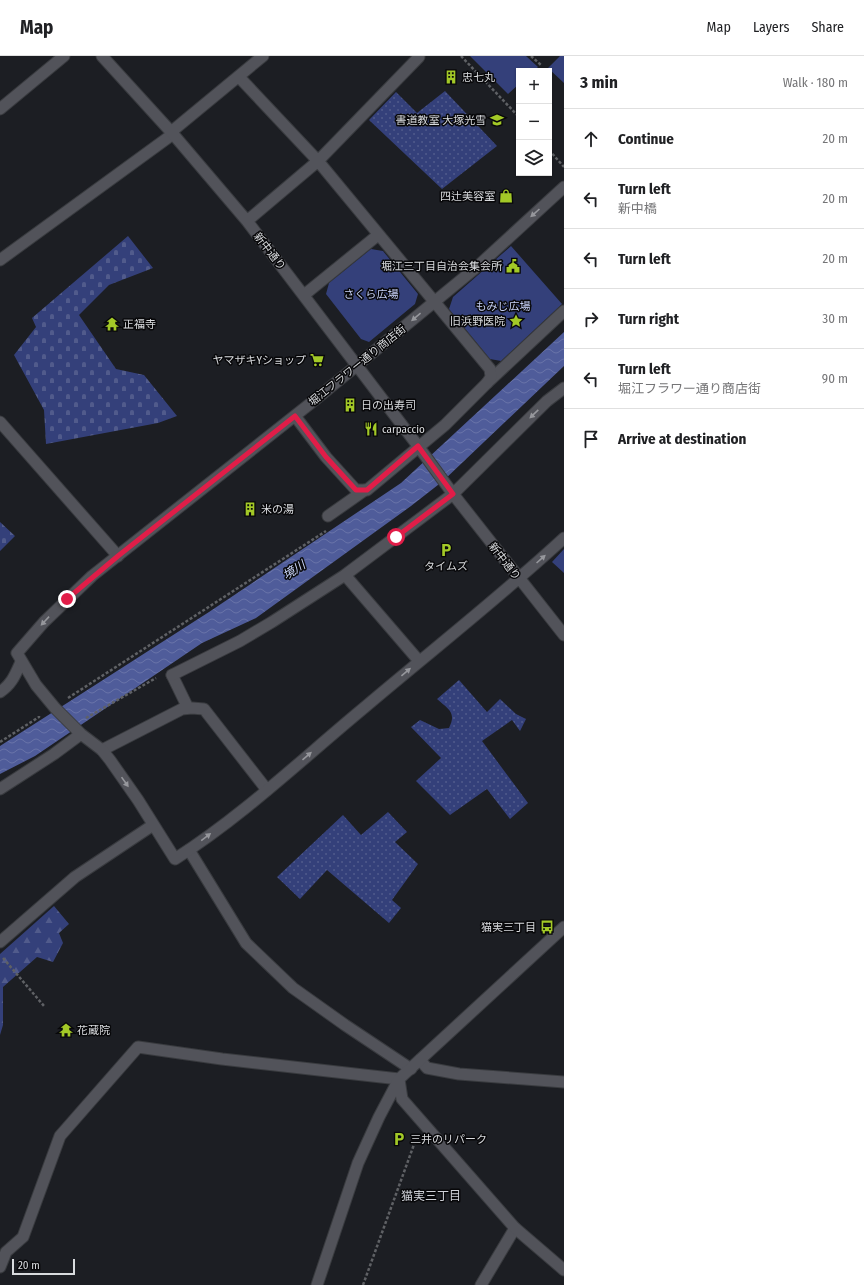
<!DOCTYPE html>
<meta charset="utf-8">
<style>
:root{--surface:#fff;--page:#f6f6f6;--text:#202124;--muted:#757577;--line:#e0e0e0}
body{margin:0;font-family:"Fira Sans Condensed","Noto Sans JP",sans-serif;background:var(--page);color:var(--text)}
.controls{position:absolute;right:12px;top:12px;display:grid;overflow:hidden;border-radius:0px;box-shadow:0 1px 3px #0004}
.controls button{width:36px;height:36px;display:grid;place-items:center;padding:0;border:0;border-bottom:1px solid var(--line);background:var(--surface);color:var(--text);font:20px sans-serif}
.scale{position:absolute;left:12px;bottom:10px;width:63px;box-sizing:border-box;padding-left:4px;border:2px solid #d9dbde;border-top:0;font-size:11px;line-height:14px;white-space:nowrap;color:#d9dbde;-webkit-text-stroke:3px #08080a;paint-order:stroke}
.stop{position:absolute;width:12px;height:12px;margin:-9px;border:3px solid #e11d48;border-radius:50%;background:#fff}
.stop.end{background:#e11d48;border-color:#fff;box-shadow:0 1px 4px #0008}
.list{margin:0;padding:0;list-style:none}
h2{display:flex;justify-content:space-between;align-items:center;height:52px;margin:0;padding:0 16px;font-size:17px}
h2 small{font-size:13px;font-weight:400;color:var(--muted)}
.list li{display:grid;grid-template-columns:26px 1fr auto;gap:12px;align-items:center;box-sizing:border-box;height:60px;padding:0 16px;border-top:1px solid var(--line)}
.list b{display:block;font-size:15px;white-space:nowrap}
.list p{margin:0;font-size:13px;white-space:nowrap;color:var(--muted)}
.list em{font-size:13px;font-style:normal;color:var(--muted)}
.icon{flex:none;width:22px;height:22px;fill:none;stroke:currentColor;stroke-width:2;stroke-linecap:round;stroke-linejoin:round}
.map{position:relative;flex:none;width:564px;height:1229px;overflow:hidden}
header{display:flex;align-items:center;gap:24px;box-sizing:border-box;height:56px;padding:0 20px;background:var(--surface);border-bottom:1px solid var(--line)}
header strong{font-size:19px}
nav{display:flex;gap:22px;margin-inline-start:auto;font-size:14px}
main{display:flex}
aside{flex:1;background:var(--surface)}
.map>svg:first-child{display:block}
</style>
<header>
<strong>Map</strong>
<nav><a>Map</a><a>Layers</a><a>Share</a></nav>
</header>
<main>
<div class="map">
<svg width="564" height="1229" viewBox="0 0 564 1229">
<defs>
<pattern id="grass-dots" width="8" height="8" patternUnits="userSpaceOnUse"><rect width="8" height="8" fill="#34407a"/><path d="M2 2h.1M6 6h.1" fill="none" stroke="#515b8c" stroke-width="1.8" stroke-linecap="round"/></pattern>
<pattern id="forest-firs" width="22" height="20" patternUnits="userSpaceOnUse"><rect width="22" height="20" fill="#34407a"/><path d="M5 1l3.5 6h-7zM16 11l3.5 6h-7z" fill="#515b8c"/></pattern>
<pattern id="cemetery-stones" width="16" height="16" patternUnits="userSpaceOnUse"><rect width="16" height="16" fill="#34407a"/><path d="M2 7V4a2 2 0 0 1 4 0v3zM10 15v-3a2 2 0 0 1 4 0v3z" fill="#515b8c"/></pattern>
<pattern id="water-waves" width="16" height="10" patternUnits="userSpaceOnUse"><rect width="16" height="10" fill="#4f5c9a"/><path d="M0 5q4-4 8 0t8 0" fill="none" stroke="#6873a8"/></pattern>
</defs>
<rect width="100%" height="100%" fill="#1c1e23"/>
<!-- grass -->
<path fill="url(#grass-dots)" d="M445,35L497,90L442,133L369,64L396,36L417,57Z
M459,624L487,656L500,643L516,658L526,663L520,675L512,664L482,685L528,747L510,763L487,733L450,759L416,725L441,702L411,671L420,664L439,673L449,672C457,656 448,653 437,643Z
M388,756L407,776L395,786L418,808L392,844L401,852L389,867L327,814L300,843L277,821L343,759L361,779Z"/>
<!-- forest -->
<path fill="url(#forest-firs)" d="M54,850L69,868L59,877L63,887L53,906L37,901L3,931V969L0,979V898Z"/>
<!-- cemetery -->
<path fill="url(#cemetery-stones)" d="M128,180L153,212L109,229L79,259L116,313L144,319L177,360L158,367L46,388L44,354L14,299L36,271L32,262Z
M0,466L15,480L0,495Z"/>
<!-- park -->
<path fill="#34407a" d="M470,0H526L538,11L534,15H519V28L508,38Z
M560,0H564V27L548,12Z
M511,190L562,248L501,305L490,303L449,253L453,241Z
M371,193L383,195L418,238L415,248L369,286L361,283L326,238L329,227Z
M564,493V517L552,506Z"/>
<!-- water -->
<path fill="url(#water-waves)" d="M564,276V310L443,425L411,450L256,562L202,587L35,700L0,718V690L209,556L401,427Z"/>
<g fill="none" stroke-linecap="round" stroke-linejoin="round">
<!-- service casing -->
<g stroke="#393b3f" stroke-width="13">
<path id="service" d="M0,53L64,0
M0,204L173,78
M487,327L564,255
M0,366L118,500
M328,460L365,434
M172,619L188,652
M0,636C12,628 15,619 21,606
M102,694L182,653L192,652L204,653L267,734
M189,794L246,887L293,932L345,969L411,1013
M420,1004L427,1012L459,1018L564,1026
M0,1211L6,1196L23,1181L60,1080L138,991L222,1003L399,1023
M481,1229L515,1172"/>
</g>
<!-- minor casing -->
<g stroke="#393b3f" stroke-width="13">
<path id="minor" d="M102,0L173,78L247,165L418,390L453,438L564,579
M239,21L318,105L490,313L491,321L487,327L445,369L367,434H356L326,401L295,360
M171,76L263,0
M564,131L478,210L316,343L92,520L44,566L17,597L36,629L55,652L81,678L102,694L110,704L138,744L175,803C241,761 299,706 359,656C427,598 498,543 564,482
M247,165L318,105L419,1
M304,239L378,179
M419,605L345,519L453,438L547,345L564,332
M172,619L240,585L272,566L345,519
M0,733L54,698L81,678
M0,886L75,821L153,769
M399,1023L402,1043L515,1172L564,1214
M317,1229L358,1107L379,1061L399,1023L564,871"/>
</g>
<!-- path -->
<path stroke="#5f6165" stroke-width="2.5" stroke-dasharray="3 2" stroke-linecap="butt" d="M461,0L519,61
M531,0L541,9
M549,94L564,111
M68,642L326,475
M86,662L156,622
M0,686L39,661V660
M3,902L44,950
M363,1229L416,1083"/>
<!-- service -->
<use href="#service" stroke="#52535a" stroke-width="11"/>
<!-- minor -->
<use href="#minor" stroke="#52535a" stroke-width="11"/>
</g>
<!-- one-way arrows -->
<defs><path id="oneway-solid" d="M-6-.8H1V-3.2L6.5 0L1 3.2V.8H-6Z"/></defs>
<g fill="#96979c">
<use href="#oneway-solid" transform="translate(535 157) rotate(138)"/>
<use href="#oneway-solid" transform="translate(416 261) rotate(140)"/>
<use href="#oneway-solid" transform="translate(534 358) rotate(136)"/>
<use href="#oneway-solid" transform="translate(541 503) rotate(-42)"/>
<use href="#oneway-solid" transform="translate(45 565) rotate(133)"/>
<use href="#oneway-solid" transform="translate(406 616) rotate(-40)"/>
<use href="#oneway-solid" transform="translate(307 700) rotate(-41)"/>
<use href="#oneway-solid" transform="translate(125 726) rotate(55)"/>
<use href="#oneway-solid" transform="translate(206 781) rotate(-37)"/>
</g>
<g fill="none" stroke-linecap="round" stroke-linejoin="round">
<!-- route -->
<path stroke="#e11d48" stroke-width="5" d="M67,543L118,500L295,360L326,401L356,434H367L418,390L453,438L396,481"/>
</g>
<!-- icons -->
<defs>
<g id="building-bare" transform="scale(1.08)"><path d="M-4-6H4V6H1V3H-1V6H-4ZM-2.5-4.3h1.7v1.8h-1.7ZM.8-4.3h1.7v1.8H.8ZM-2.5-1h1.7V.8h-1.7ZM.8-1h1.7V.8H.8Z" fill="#a3c927" stroke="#08080a" stroke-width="2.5" paint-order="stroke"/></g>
<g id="school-bare" transform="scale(1.08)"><path d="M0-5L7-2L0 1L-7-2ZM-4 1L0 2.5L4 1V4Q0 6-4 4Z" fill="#a3c927" stroke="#08080a" stroke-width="2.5" paint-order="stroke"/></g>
<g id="shop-bare" transform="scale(1.08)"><path d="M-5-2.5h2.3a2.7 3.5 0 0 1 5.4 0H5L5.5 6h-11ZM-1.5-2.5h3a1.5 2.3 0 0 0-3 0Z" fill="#a3c927" stroke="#08080a" stroke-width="2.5" paint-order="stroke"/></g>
<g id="civic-bare" transform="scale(1.08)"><path d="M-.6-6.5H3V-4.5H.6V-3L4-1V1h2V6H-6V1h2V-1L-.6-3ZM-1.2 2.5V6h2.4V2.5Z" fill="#a3c927" stroke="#08080a" stroke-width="2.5" paint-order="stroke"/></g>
<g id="sight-bare" transform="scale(1.08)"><path d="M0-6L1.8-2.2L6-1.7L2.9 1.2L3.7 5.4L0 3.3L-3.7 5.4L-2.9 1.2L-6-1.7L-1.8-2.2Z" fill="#a3c927" stroke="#08080a" stroke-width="2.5" paint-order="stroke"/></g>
<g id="temple-bare" transform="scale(1.08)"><path d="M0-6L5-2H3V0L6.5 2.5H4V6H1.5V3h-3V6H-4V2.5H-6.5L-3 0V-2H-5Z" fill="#a3c927" stroke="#08080a" stroke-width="2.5" paint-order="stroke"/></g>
<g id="supermarket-bare" transform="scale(1.08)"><path d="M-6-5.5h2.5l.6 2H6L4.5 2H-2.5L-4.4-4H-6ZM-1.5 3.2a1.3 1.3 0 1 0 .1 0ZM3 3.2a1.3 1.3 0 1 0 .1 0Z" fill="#a3c927" stroke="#08080a" stroke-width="2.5" paint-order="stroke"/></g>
<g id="restaurant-bare" transform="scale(1.08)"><path d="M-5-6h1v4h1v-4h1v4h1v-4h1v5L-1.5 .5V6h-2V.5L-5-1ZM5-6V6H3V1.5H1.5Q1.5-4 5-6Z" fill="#a3c927" stroke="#08080a" stroke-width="2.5" paint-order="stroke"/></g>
<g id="parking-bare" transform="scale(1.08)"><path d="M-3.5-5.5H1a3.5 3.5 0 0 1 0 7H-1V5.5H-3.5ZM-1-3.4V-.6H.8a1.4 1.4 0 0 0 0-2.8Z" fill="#a3c927" stroke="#08080a" stroke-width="2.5" paint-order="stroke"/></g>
<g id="bus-bare" transform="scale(1.08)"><path d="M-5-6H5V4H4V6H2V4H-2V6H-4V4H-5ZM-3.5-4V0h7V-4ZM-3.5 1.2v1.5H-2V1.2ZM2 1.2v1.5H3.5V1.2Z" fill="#a3c927" stroke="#08080a" stroke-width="2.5" paint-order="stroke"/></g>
</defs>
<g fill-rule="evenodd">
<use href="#building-bare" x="451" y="21"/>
<use href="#school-bare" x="497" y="64"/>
<use href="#shop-bare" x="506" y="140"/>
<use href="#civic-bare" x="513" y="210"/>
<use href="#sight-bare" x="516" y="265"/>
<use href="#temple-bare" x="112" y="268"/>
<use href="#supermarket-bare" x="317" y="304"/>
<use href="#building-bare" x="350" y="349"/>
<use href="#restaurant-bare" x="371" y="373"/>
<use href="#building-bare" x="250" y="453"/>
<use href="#parking-bare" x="446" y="494"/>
<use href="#bus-bare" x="547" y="871"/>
<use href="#temple-bare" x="66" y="974"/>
<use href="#parking-bare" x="399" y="1083"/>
</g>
<g text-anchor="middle" stroke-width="3" stroke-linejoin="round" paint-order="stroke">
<!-- poi labels -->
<g font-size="11" fill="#d9dbde" stroke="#08080a" text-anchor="start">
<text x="462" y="25">忠七丸</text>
<text x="486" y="68" text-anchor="end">書道教室 大塚光雪</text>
<text x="495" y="144" text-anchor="end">四辻美容室</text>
<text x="502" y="214" text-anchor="end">堀江三丁目自治会集会所</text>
<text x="505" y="269" text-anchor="end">旧浜野医院</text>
<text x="123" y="272">正福寺</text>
<text x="306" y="308" text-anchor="end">ヤマザキYショップ</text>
<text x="361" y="353">日の出寿司</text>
<text x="382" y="377">carpaccio</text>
<text x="261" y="457">米の湯</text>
<text x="446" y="514" text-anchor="middle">タイムズ</text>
<text x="536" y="875" text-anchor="end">猫実三丁目</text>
<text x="77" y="978">花蔵院</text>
<text x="410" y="1087">三井のリパーク</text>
</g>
<!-- street labels -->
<g font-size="11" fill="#d9dbde" stroke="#08080a">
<text transform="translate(270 195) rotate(52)" y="4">新中通り</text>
<text transform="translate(357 309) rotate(-39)" y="4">堀江フラワー通り商店街</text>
<text transform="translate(505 505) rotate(52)" y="4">新中通り</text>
</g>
<!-- park labels -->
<g font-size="11" fill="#c6d0f5" stroke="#08080a">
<text x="371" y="242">さくら広場</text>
<text x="503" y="254">もみじ広場</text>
</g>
<!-- water labels -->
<g font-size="12" font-style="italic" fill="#ccd7fc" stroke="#08080a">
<text transform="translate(294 514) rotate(-32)" y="4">境川</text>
</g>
<!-- neighbourhood labels -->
<g font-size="12" fill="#cfd1d8" stroke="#08080a">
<text x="431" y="1144">猫実三丁目</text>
</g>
</g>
</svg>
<div class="controls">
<button>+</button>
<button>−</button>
<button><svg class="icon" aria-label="layers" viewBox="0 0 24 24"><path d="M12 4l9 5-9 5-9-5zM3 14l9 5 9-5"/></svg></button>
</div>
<div class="scale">20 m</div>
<div class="stop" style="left:396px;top:481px"></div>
<div class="stop end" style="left:67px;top:543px"></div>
</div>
<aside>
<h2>3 min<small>Walk · 180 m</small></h2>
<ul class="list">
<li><svg class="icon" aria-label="ahead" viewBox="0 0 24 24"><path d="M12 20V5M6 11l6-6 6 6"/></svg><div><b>Continue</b></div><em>20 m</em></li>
<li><svg class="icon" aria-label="left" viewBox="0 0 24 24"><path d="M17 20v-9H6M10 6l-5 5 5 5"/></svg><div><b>Turn left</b><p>新中橋</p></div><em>20 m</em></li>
<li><svg class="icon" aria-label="left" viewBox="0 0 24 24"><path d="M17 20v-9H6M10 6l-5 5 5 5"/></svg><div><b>Turn left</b></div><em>20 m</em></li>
<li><svg class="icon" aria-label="right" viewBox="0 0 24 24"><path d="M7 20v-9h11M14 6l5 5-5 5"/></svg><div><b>Turn right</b></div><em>30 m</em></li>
<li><svg class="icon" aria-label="left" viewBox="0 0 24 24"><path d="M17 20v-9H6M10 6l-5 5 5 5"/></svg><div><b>Turn left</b><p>堀江フラワー通り商店街</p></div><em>90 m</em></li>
<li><svg class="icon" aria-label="arrive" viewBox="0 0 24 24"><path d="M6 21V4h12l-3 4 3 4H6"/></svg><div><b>Arrive at destination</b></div></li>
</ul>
</aside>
</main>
